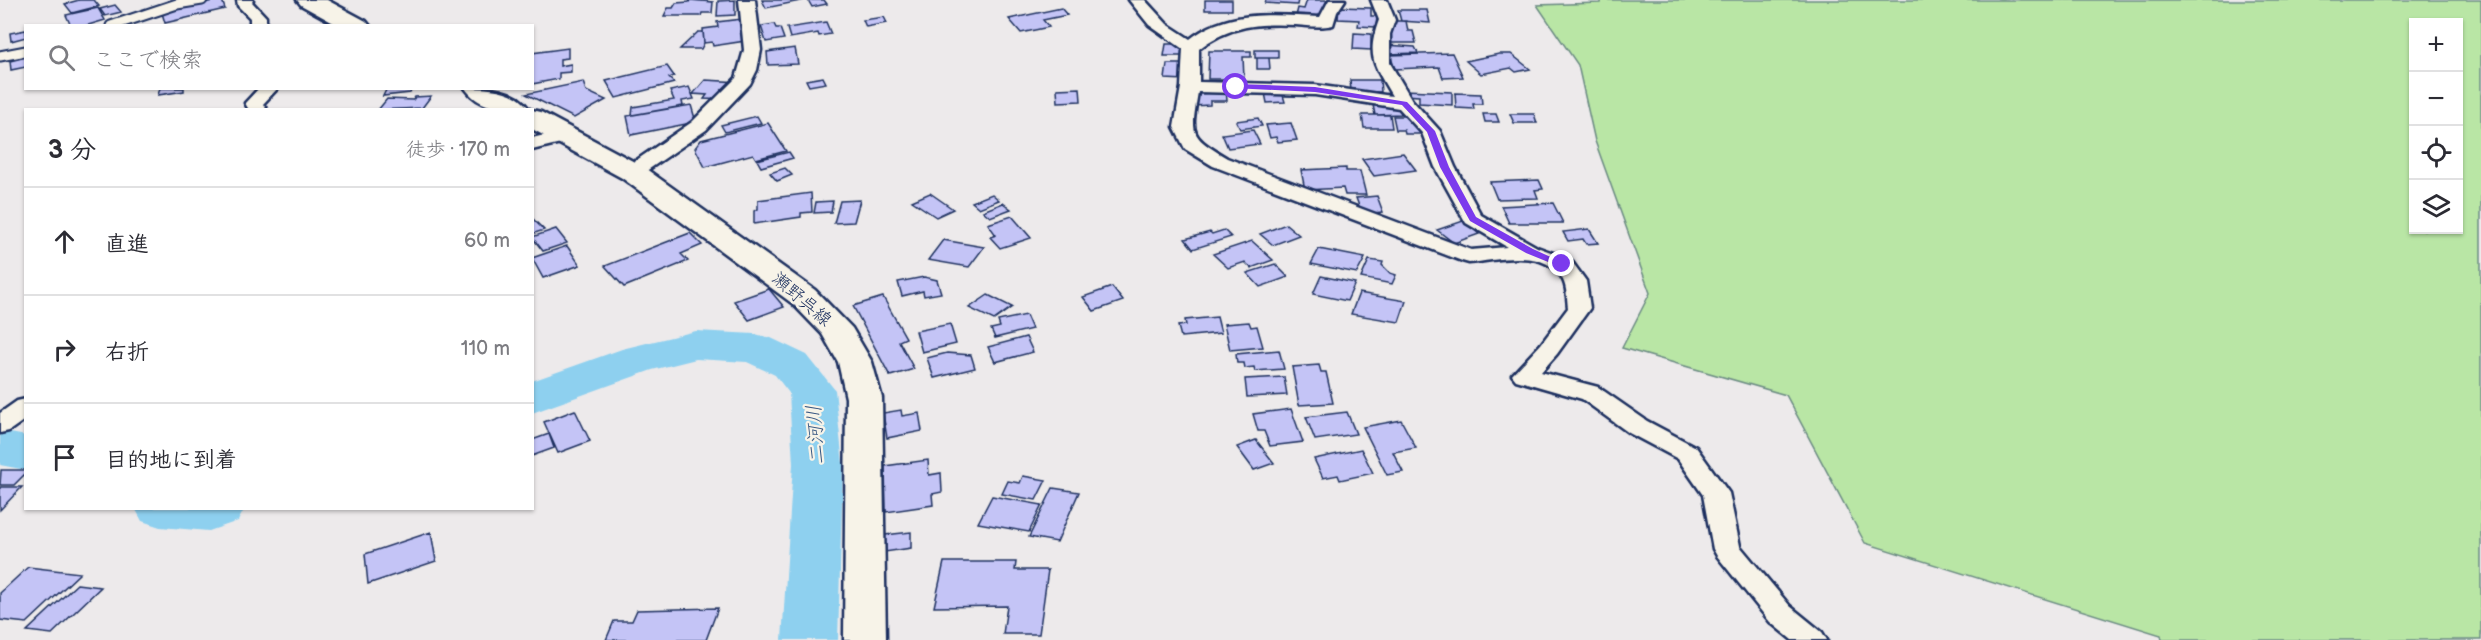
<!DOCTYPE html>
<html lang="ja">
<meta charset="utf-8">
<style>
:root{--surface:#fff;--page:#f7f7f7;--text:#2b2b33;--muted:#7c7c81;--line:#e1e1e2}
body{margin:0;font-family:"Balsamiq Sans","Klee One",sans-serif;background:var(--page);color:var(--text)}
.controls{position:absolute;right:18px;top:18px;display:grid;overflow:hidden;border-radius:0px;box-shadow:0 2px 4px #0004}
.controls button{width:54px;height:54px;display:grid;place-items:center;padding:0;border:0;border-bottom:2px solid var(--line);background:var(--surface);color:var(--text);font:30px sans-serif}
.stop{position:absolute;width:18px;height:18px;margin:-14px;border:4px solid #7c3aed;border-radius:50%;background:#fff}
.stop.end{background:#7c3aed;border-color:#fff;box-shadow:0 2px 6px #0008}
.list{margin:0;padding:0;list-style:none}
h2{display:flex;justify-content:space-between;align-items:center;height:78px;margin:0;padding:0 24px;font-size:26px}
h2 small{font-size:20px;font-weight:400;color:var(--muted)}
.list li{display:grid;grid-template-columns:39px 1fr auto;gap:18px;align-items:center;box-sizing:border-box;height:108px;padding:0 24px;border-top:2px solid var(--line)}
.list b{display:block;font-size:22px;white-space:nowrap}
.list em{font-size:20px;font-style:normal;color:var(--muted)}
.icon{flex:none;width:33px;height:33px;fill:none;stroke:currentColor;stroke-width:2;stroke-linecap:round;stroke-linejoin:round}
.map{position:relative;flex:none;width:2481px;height:640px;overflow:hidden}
.search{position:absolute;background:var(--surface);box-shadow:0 2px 4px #0004;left:24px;top:24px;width:510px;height:66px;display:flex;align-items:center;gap:15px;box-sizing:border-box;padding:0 21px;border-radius:0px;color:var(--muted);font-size:22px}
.panel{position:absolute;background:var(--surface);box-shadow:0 2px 4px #0004;left:24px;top:108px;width:510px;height:402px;border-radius:0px}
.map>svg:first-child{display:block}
</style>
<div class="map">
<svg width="2481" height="640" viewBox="0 0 2481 640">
<rect width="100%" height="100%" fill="#edeaeb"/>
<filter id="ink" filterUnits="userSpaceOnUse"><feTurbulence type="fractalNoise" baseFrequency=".0167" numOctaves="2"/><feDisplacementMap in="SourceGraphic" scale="12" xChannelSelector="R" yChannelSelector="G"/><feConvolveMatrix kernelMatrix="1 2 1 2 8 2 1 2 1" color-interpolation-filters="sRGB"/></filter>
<g filter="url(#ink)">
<!-- green -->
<path fill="#b9e6a5" stroke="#6a8a82" stroke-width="1.5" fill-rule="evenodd" d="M1601,0H2481V640H2162L2161,635L1865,543L1786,395L1622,348L1650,293L1595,141L1578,65L1537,5L1600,3ZM2414,22H2458V230H2414Z"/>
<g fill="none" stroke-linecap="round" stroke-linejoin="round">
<!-- river -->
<path fill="#8ed0ef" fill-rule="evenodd" d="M696,331L755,334L771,338L807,355L835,390L843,464L838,640H782L793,464L789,393L775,375L747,362L696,359L652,370L532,413V381L622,349Z
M0,431L26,436V470L0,465Z
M135,508H245L238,521L209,531L160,527L142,521Z"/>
</g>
<!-- building -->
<path fill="#c4c4f6" stroke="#1b2f5e" stroke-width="1.5" d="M79,0H94L99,6L72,13L65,4Z
M217,0H222L225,9L165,23L162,13Z
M690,0L713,2L712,13H702L701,16H664L668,8H673L676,3L689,2Z
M735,0V15L717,16L718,1Z
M762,0H805L766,8Z
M808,0H824L827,4L812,7Z
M1205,0H1232V10H1205Z
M1266,0H1298L1297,5L1265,3Z
M1307,0H1332L1326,18L1296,16L1298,8L1304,9Z
M115,5L121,12L105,16L100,9Z
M1339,7L1371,8V16H1377L1376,27L1358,26L1359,20L1338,19Z
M98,8L105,20L85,26H71L66,15Z
M1061,8L1067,15L1043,20L1049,27L1021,33L1009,19Z
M1398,10H1427L1430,23L1401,21Z
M884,17L887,23L866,27L863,20Z
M742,19L745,41L713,46L712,42L704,43L703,29L718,27L717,22Z
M1390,21H1406L1408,31H1413L1416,43H1387Z
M826,22L831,34L819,36L818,33L790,38L787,28Z
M774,24L776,28H780L784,39L766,42L761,26Z
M26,30V37L11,41L10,33Z
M698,32H703L704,43L701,49H680Z
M1354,33L1371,34V50L1353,49Z
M1166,44H1178L1187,48L1186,56H1164Z
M1386,45L1415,47L1418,53L1388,54Z
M568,48V58L560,59V66L571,64V72L559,73V79L532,84V53Z
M795,48L798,64L768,65L767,52Z
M1255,50H1278V58H1255Z
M1209,51H1251V57H1243L1244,79H1208Z
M1452,53L1463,77L1443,78L1439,67L1395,69L1390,55Z
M1499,54H1511L1530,69L1516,72L1511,68L1481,74L1466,61Z
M26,57V67L11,70L10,61Z
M1257,58H1269L1270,69H1257Z
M1167,64H1186L1185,80L1165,79Z
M667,66L674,76L669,78L674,83L616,98L606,81Z
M823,77L826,83L809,86L806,80Z
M705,80L740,82L725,100L704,99L707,95L693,94Z
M1350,80H1380L1381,92L1351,91Z
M583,82L586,91L606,100L574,118L526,94Z
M689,87L694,99L682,101L683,106L632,115L633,107L674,100L670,91Z
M160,88H184V91L158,95Z
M387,88H412L410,93L383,96Z
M1080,88L1081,101L1058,102L1057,89Z
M1226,89L1227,101H1210V105L1193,106L1192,90Z
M1404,90L1452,92V105L1419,103V96L1404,95Z
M1282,92L1285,102L1267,103L1265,93Z
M1455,93L1481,94L1482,104H1473L1474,109L1456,108Z
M431,96L422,108L378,110L387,99L413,100L415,97Z
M691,105L696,122L631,135L627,116Z
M1373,105H1399L1401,114L1375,115Z
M1483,114H1496L1499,122H1485Z
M1510,114H1534L1537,123H1514Z
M1362,115H1390L1392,128H1364Z
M757,116L761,123L725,132L721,125Z
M1393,116H1408L1409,120H1418L1421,134H1405L1404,130H1396Z
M1258,118L1262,126L1240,129L1236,121Z
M768,123L786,151L756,159L753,154L705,167L695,148L701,140Z
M1291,123L1297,140L1278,142L1276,137L1270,138L1266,125Z
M1253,130L1260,144L1228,148L1222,134Z
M789,152L793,158L761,167L757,160Z
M1403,153L1416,170L1374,176L1362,159Z
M785,168L792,175L777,181L770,173Z
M1346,168V171H1360L1366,195H1345L1343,188L1305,190L1301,170Z
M1539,180L1543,189L1535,190L1538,198L1497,199L1490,182Z
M811,193L812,212L801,213V217L754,224V211L758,209V200Z
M930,193L953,209L936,217L912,201Z
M992,194L999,200L979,208L972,202Z
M1377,196L1383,212L1362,214L1356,198Z
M860,200L854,222L834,223L840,201Z
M833,201L831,212L814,213L816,202Z
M1003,203L1011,209L990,217L983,211Z
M1553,203L1563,223H1509L1501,206Z
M1012,216L1031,238L1000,248L990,237L996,235L988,224Z
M532,218L544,230L532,234Z
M1463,221L1479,234L1454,243L1437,230Z
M1286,224L1299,235L1273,245L1260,234Z
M556,229L567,243L543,251L532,237Z
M1589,229L1598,243L1586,244L1583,239L1568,241L1563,232Z
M1224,230L1231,237L1193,249L1185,239L1210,232L1212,234Z
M690,233L702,245L681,254L688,261L624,287L605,266Z
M943,240L984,247L969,267L928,260Z
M1252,241L1273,260L1251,268L1245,262L1228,268L1213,254Z
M567,246L580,265L543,278L532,258Z
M1319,249L1365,258L1357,273L1311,264Z
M1369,260L1383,262L1382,265L1390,273L1396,275L1392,284L1361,278Z
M1275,264L1288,277L1260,287L1247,273Z
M1321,276L1355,283L1347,301L1313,294Z
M924,277L937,280L941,293L924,296L923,291L902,296L898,282Z
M1112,287L1123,301L1094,311L1083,297Z
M769,289L784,307L749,320L734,301Z
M1359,293L1406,301L1399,322L1351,314Z
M988,295L1012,307L994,320L969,308Z
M883,297L906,338L899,341L914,369L890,376L853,306Z
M1026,315L1032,329L995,338L991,329L1000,327L998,321Z
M1217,317L1221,333L1181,337L1178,326L1186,325L1185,320Z
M1249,322L1251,327L1257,326L1263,347L1230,350L1224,324Z
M950,324L956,344L922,352L916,331Z
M1026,337L1033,352L995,362L988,347Z
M1279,350L1284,369L1255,371L1254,367L1245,368L1244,363H1237L1236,354Z
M947,353L971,355L975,368L934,378L927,358Z
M1319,365L1321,372H1326L1333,403L1299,405L1292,367Z
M1284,377L1287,395L1247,397L1245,379Z
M1291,409L1303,442L1270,446L1264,431H1258L1253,414Z
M575,410L590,441L558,453L544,422Z
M901,410L902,416L919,413L922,431L887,438L883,413Z
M1347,412L1356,434L1315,440L1306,417Z
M1401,420L1416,448L1393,452L1403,472L1387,475L1363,427Z
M549,434L554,448L532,456V440Z
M1256,440L1274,463L1254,470L1237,447Z
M1361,449L1373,473L1340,480L1338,475L1323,478L1314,459Z
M928,460L929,475L941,473L942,492L932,494L933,505L886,512L885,466Z
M1,470H26V473L14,485H0Z
M1023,476L1046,480L1036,500L1002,494L1008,481L1020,483Z
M0,487H22L0,510Z
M1053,488L1079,492L1057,542L1029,537Z
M992,496L1042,505L1029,532L978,523Z
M431,532L436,561L368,584L365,554Z
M911,532V548L885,552V535Z
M944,562H1016L1015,570H1048L1039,634H1003L1007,606L934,607Z
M28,567L80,573L27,623L0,620V593Z
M77,584L101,587L52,634L27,631Z
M718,608L706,640H606L614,621H632L637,610Z"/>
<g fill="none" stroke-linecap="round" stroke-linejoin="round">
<!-- service casing -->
<g stroke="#1b2f5e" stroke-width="13">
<path id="service" d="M111,26L177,4L202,0
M0,56L26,51"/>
</g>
<!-- minor casing -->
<g stroke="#1b2f5e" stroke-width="5">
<path id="minor" d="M237,0H253L252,2L266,17V26H250V18L238,6Z
M739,0H755L761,50L757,70L750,84L706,130L639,176H625L622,172L625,168L692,122L736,78L744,50Z
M1129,0H1145L1167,24L1190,39C1228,9 1274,15 1320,17L1329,0H1345L1337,12L1333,25C1321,28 1308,26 1296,25C1259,23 1229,25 1199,49V82L1315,85L1392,96C1374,65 1366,56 1379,20L1371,0H1387L1395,20L1390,34V63L1412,100L1440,131L1455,167L1481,215L1537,247L1570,259L1586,281L1590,308L1557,354L1541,372L1598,387L1647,421L1696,447L1729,493L1740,546L1790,606L1822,632L1827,640H1792L1770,622L1717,556L1713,549L1703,495L1678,459L1629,433L1582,399L1516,380L1512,375L1541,344L1568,308C1567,299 1567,288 1563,280C1546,247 1498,260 1469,263L1462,261L1213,166L1185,149L1174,127L1181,87L1183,49L1149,25ZM1198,92L1315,95L1399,108L1422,133L1435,167L1466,223L1507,247L1471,250L1227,158C1189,135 1191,135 1198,92Z
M259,88H278L263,104L267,110H249L245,103Z
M566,130L573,132L575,136L573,140L532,150V138Z
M26,399V419L9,431L0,433V413L17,401Z"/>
</g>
<!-- secondary casing -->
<g stroke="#1b2f5e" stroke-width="5">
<path id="secondary" d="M297,0H327L366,21L370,26H339L301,5Z
M465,88C488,88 515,88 530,110C507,110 480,110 465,88Z
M532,110L541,112L642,166L815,290L852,328L872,362L882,398L886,640H844L846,398L838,362L822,334L793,304L622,178L532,129Z"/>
</g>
<!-- service -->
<use href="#service" stroke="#f7f3e8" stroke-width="9"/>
<!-- minor -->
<use href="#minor" fill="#f7f3e8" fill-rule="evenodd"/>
<!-- secondary -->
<use href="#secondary" fill="#f7f3e8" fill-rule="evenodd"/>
</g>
</g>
<!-- route -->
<path fill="#7c3aed" d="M1236,84L1315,87L1407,102L1435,131L1449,167L1476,217L1533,249L1566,264L1558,266L1526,253L1470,221L1440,167L1427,132L1402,105L1315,92L1233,88V85Z"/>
<g text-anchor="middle" stroke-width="4.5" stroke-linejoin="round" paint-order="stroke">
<!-- street labels -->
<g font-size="18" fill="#1b2f5e" stroke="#f7f3e8">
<text transform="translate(802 299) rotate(41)" y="6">瀬野呉線</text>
</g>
<!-- water labels -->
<g font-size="20" font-style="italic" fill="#385782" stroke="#f7f3e8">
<text transform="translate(815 435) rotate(-94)" y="7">二河川</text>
</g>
</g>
</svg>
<div class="controls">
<button>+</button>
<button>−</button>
<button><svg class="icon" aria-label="locate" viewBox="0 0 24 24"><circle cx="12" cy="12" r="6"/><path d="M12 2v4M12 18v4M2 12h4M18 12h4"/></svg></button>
<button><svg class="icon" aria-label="layers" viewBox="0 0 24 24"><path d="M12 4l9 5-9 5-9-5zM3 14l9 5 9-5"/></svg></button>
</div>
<div class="stop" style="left:1236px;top:87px"></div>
<div class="stop end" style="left:1562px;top:264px"></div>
<div class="search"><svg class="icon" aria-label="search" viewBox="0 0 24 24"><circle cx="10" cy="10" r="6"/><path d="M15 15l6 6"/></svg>ここで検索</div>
<section class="panel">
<h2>3 分<small>徒歩 · 170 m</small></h2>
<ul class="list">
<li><svg class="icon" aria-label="ahead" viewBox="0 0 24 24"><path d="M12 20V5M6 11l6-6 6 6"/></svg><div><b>直進</b></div><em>60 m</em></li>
<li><svg class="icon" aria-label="right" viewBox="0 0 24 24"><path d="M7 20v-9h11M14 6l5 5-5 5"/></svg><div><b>右折</b></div><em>110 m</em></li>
<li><svg class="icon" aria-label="arrive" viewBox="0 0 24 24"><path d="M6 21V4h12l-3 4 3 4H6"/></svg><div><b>目的地に到着</b></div></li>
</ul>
</section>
</div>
